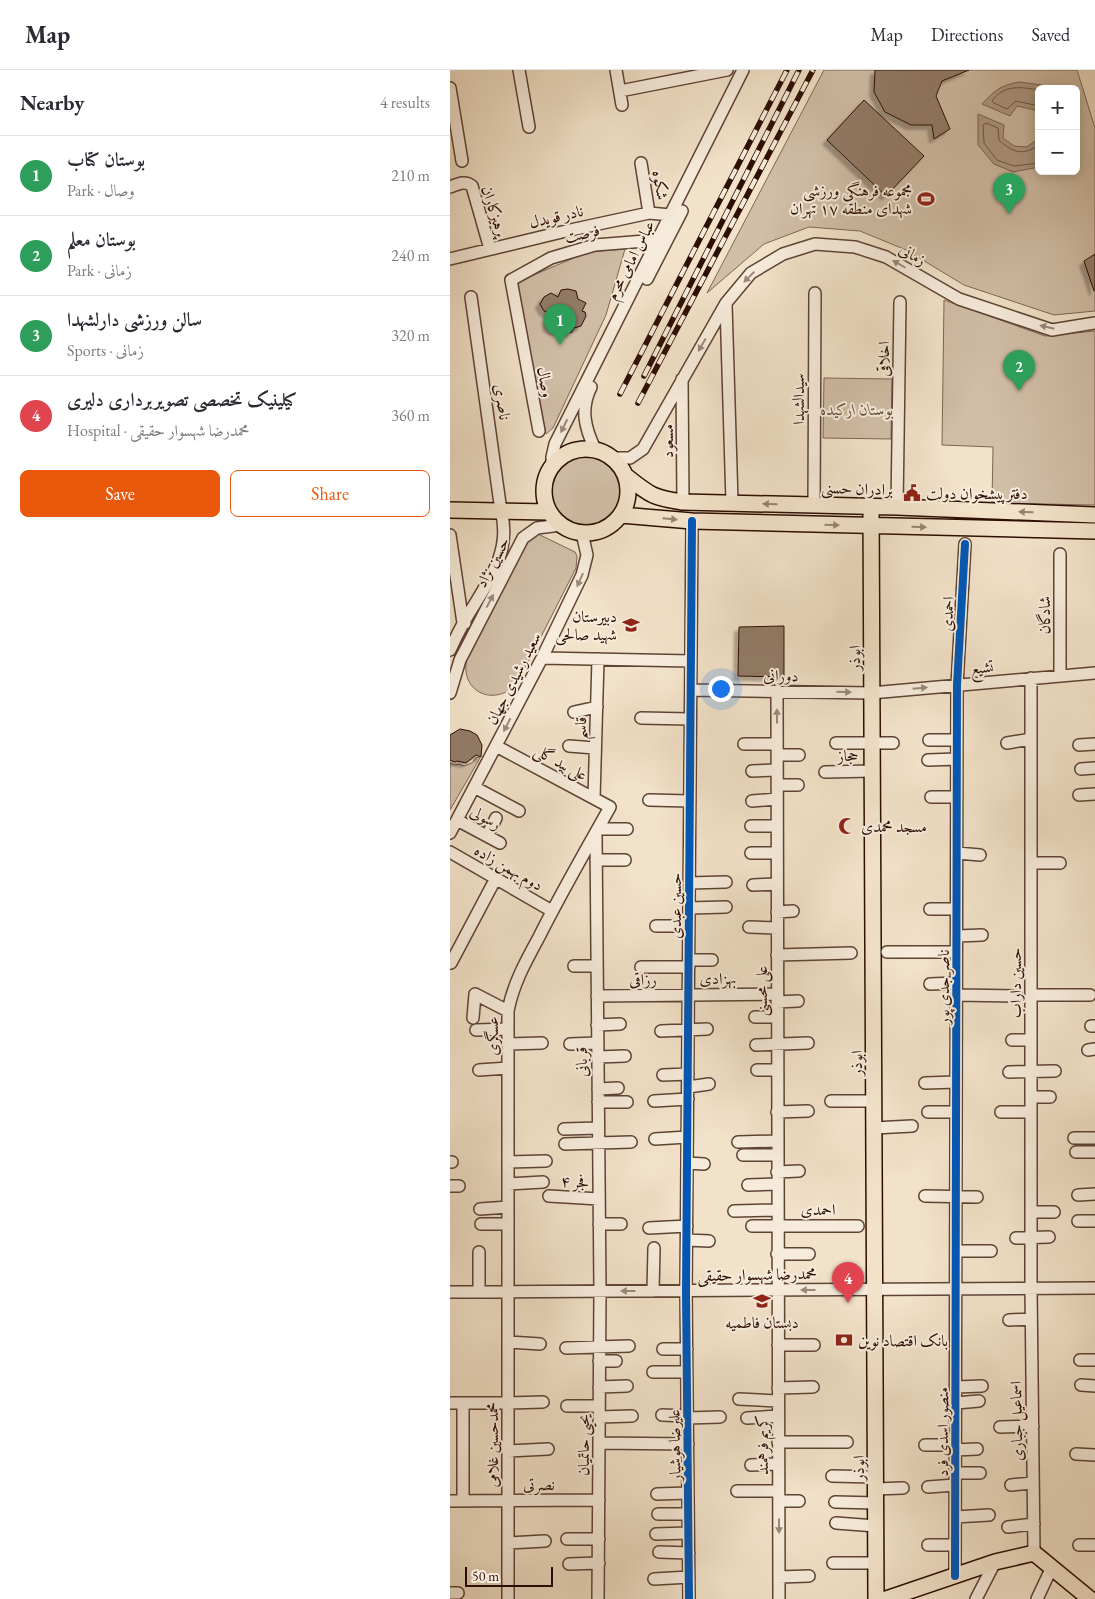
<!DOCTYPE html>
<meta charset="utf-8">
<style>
:root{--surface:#fff;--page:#f2f2f3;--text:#2b2b33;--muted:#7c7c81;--line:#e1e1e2;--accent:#ea580c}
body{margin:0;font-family:"EB Garamond",Amiri,serif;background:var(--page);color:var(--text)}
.controls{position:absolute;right:15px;top:15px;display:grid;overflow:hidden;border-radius:8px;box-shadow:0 2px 12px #0003}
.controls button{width:45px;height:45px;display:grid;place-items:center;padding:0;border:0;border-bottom:1px solid var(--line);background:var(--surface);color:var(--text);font:25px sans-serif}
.scale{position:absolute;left:15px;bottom:12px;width:88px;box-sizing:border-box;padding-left:5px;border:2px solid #2d0e02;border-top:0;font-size:14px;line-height:18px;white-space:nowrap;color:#2d0e02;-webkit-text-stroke:4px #f7ecdc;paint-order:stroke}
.you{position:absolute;left:270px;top:618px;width:18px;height:18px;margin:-12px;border:4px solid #fff;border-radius:50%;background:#1a73e8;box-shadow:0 0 0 8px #1a73e833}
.badge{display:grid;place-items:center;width:32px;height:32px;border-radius:50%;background:var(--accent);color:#fff;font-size:16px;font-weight:700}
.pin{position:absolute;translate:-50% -41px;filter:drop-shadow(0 1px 2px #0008)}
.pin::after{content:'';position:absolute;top:26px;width:18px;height:15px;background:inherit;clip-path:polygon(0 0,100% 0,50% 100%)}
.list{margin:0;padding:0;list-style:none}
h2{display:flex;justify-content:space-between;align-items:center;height:65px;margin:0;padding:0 20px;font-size:21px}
h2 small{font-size:16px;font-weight:400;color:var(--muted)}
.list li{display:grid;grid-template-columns:32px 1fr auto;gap:15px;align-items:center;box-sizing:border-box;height:80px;padding:0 20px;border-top:1px solid var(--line)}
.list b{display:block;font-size:19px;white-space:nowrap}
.list p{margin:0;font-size:16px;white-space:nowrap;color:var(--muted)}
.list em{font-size:16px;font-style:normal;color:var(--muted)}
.actions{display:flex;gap:10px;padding:15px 20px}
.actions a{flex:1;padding:11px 0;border:1px solid var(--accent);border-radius:8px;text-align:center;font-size:18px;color:var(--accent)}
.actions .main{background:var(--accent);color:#fff}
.map{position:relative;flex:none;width:645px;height:1529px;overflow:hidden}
header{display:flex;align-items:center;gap:30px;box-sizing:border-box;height:70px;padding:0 25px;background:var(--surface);border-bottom:1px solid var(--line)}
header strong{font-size:24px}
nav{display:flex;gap:28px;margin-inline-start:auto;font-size:18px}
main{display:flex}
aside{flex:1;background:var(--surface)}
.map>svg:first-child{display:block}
</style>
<header>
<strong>Map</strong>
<nav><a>Map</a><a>Directions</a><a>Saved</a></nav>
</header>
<main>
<aside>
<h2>Nearby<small>4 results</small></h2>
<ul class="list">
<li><span class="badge" style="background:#2e9e5b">1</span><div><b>بوستان کتاب</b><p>Park · وصال</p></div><em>210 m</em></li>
<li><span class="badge" style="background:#2e9e5b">2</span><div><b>بوستان معلم</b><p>Park · زمانی</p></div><em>240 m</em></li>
<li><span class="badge" style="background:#2e9e5b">3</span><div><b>سالن ورزشی دارلشهدا</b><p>Sports · زمانی</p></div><em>320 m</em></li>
<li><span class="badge" style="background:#e0444e">4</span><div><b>کیلینیک تخصصی تصویربرداری دلیری</b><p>Hospital · محمدرضا شهسوار حقیقی</p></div><em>360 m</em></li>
</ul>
<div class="actions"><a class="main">Save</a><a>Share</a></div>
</aside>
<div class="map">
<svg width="645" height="1529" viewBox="0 0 645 1529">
<defs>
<filter id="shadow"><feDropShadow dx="-4.5" dy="4.5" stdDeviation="1" flood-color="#0004"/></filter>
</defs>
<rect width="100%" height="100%" fill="#f2e2c9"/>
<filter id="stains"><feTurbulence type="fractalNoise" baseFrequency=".004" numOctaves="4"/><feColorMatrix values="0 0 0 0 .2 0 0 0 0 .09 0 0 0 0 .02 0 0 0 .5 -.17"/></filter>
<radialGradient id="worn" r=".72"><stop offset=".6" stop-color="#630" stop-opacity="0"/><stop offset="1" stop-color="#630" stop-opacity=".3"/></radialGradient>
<!-- green -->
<path fill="#d1bea7" stroke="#7f6654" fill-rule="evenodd" d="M374,0H627L645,58V241L604,245L514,215L456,180L410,161L359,157L314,174L257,223ZM589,19H626V101H589Z
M175,179L156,245L103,358L96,364L67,212L138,182Z
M494,230L595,266L645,261V435L542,433L543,377L492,375Z
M374,308L442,309L441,369L373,368Z
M100 420a36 36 0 1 1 72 0a36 36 0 1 1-72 0Z
M88,464L125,482L127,486L126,498L67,614C43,638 9,621 17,588L76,471Z
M27,687L30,688L0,740V693L5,695L9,694L14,696L22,693Z"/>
<!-- water -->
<path fill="#af9a85" stroke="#7b6251" d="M569,12L592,15L596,19H589V41L567,36L560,46L532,34C544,21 551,15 569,12Z
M528,44L554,55L553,68L564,76L577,77L589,68V97L563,102L544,94L528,75Z"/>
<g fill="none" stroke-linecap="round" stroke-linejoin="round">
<!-- shore -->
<path stroke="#6e5444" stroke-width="1" d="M589,20C571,17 554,14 542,31L544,33L557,39L566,31L589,36
M589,75C573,86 563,83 549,70L548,58L536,53L533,55L534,73L547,90L564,96L589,93"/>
</g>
<!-- building -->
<path fill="#937c69" stroke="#2d0e02" filter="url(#shadow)" d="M425,0H519L492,11L486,26L500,59L484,69L482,55H461L435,42L424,22Z
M414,30L474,86L436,126L377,70Z
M645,184V221H644L634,191Z
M118,219L126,221L128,229L136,233L132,241L135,242L136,246L131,256L124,258L121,263L115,259L106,261L98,257L97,251L99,243L94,241L90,234L94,227L101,223L108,227L111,220Z
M334,556V607L288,606L289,557Z
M10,659L20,661L27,665L32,675L31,687L26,685L16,693L7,691L5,692L0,690V665Z"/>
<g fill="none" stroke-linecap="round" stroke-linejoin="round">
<!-- minor casing -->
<g stroke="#5e4334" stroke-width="14">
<path id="minor" d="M69,0L79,57
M166,0L172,35
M0,18L12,91
M170,21L277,0
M191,93L199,143
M0,117C8,114 15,110 22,116L40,179
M0,189L116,161L199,143L221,145
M197,209L232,141
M276,234L282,432
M232,309L233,432
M141,317C130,339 135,358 145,379
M89,361L61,210L101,188L145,175L208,170L214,172
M164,388H180L193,379L276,233L301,203L333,184L365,174L405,177L436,187L509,229L602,260L645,253
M102,395V387L105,374L293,0
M364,435L365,223
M447,437L450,232
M0,465L13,553H15
M0,580C4,571 9,561 14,552C34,516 63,485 51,441L21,227
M92,588L241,591
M610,606V484
M581,608V1218L584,1483
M241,620L421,623L645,603
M327,621L329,1529
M0,623L10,590L73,468L87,458L111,455
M124,642L147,637
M191,648L240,649
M479,670H507
M386,673H443
M557,673L581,669
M294,674H327
M629,675L645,674
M46,676L160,737C136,780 111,823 89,867C76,891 63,914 58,941V1529
M119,676L145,678
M327,685H349
M478,690L507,689
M631,699L645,698
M302,701L327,700
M375,702L422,701
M327,715H348
M24,717L69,741
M629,725L645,724
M481,727H507
M144,728L148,589
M199,730L240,731
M302,731L327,729
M7,750L50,773
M301,756H327
M148,759H177
M0,763L92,588L132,505L137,485L132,463
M37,766L46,748
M146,766L150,1221L148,1529
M0,782L102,841
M301,783H327
M507,783L530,785
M146,790H175
M581,793H610
M239,813L276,812
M303,815L327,814
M239,838L276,837
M480,839H506
M327,842L343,841
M206,856H239
M299,857L327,858
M507,866L532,865
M437,882H506
M327,885L401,883
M239,890H262
M1,893L46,808
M124,896H147
M191,897H239
M480,914L506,913
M506,925L567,926
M581,925H640
M147,926L327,924
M327,932L348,931
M305,947H327
M23,948L25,924L58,941
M147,955L170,954
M641,956H645
M26,960L58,959
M211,961L257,959
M562,970H581
M58,974L92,973
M120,974L148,973
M306,975L358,973
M638,980L645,979
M148,987L175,986
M29,1000L58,998
M307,1000H327
M559,1002L605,1001
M213,1005L238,1004
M475,1013L506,1012
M238,1017L259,1014
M148,1019L168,1018
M581,1027H600
M204,1031L238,1029
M381,1031H423
M148,1032H177
M327,1042L358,1041
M478,1042H506
M551,1042H581
M424,1058L462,1056
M114,1059L148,1058
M624,1068H645
M205,1069L237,1067
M288,1072L327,1071
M115,1074L181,1072
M626,1082H645
M293,1085H327
M0,1092H2
M58,1092L96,1091
M237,1093L254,1094
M327,1102L349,1101
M58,1114L93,1112
M298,1115L327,1114
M0,1116H9
M628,1125L645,1124
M99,1126L149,1129
M475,1126L527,1127
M30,1139L58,1137
M284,1141L327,1140
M581,1142H604
M628,1151H645
M31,1154H58
M149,1154H171
M302,1156H408
M199,1158L237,1156
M566,1168L599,1167
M237,1170L259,1171
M506,1181H541
M29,1182V1222
M327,1184H359
M203,1221L204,1178
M0,1222L645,1218
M559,1250L581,1249
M59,1272L90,1274
M328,1275H364
M116,1278L179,1276
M213,1279H237
M630,1290H645
M149,1291H166
M203,1302H237
M631,1315L645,1316
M149,1317L177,1316
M506,1317L532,1316
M328,1318L363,1317
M289,1329L328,1331
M0,1333H58L93,1332
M506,1333L529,1331
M117,1336H149
M212,1345L237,1346
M149,1347L182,1346
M237,1348L270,1347
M297,1348L328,1346
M550,1357L583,1356
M328,1372H397
M149,1373L238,1374
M475,1375H506
M505,1380L527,1379
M58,1381L98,1379
M626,1384L645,1385
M301,1395L328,1394
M505,1403H530
M382,1406L425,1407
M561,1415L583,1413
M478,1417L505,1415
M425,1419L453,1418
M287,1421H328
M207,1424L238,1423
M0,1431L149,1430
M13,1431V1333
M329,1431H349
M385,1432L426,1433
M208,1444H238
M505,1447L539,1445
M386,1453L426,1456
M558,1457L584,1454
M206,1464L238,1463
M117,1469H149
M58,1473L95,1471
M478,1475H505
M629,1475H645
M209,1482L239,1483
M383,1493H426
M119,1494L149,1493
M505,1506L507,615L515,474
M329,1507L359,1506
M204,1509L239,1507
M0,1523H8
M239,1529L236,1221L242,451
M526,1529L545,1492
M587,1529L602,1497"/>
</g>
<!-- major casing -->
<g stroke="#2d0e02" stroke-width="18">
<path id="major" d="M94 421a42 42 0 1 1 84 0a42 42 0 1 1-84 0Z
M176,406C200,425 203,428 233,432L447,437L645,445
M421,436L426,1529
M0,440L99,442
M171,445L242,451L645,461
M436,1529L545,1492L584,1483L640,1529"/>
</g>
<!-- minor -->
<use href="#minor" stroke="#f7ecdc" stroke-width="11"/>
<!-- major -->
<use href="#major" stroke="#f2e2c9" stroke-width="15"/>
<!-- rail casing -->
<g stroke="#2d0e02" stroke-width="5.5">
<path id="rail" d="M194,306L349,0
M170,324L337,0
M188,333L363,0"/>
</g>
<!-- rail -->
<use href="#rail" stroke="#f7ecdc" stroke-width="4" stroke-dasharray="11" stroke-linecap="butt"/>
<!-- cycleway casing -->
<g stroke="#f7ecdc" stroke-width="11">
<path id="cycleway" d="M505,1506L507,615L515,474
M239,1529L236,1221L242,451"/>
</g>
<!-- cycleway -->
<use href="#cycleway" stroke="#0057b8" stroke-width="8"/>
</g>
<!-- one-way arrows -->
<defs><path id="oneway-solid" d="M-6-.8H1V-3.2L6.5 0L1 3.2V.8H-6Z" transform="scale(1.25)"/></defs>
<g fill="#9c887a">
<use href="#oneway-solid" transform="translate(449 194) rotate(-150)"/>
<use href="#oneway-solid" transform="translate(299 207) rotate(135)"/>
<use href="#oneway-solid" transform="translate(597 257) rotate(-167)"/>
<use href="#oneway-solid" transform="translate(252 275) rotate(120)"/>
<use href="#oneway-solid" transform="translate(114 356) rotate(116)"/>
<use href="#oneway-solid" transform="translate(130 510) rotate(114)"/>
<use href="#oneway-solid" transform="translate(40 531) rotate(-62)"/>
<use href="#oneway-solid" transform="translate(470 618) rotate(-5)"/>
<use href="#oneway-solid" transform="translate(394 622) rotate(1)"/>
<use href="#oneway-solid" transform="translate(327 646) rotate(-90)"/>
<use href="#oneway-solid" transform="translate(57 655) rotate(117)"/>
<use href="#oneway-solid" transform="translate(358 1220) rotate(180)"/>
<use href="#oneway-solid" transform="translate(178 1221) rotate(180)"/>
<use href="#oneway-solid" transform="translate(329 1456) rotate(90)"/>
</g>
<g fill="#99836f">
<use href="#oneway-solid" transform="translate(320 434) rotate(-178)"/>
<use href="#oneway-solid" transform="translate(576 442) rotate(-178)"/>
<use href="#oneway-solid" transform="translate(220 449) rotate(5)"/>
<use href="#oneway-solid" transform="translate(382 455) rotate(2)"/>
<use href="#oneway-solid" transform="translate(469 457) rotate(1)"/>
</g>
<!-- icons -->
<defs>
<g id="stadium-bare" transform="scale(1.35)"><path d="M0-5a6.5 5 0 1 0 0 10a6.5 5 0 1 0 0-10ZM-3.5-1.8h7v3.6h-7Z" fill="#8f2418" stroke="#f7ecdc" stroke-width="2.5" paint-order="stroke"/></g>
<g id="civic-bare" transform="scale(1.35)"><path d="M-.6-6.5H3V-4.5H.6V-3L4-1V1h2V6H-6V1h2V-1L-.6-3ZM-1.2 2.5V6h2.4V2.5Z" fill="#8f2418" stroke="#f7ecdc" stroke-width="2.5" paint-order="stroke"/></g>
<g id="school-bare" transform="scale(1.35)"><path d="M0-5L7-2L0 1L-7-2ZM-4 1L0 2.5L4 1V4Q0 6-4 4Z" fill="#8f2418" stroke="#f7ecdc" stroke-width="2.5" paint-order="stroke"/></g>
<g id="mosque-bare" transform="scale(1.35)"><path d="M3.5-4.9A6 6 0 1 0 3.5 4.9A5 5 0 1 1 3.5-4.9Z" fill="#8f2418" stroke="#f7ecdc" stroke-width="2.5" paint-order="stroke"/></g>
<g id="bank-bare" transform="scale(1.35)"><path d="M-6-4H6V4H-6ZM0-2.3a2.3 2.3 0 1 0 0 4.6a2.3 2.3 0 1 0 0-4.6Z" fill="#8f2418" stroke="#f7ecdc" stroke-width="2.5" paint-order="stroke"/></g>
</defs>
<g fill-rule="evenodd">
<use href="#stadium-bare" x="476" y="129"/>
<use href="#civic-bare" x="462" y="423"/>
<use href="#school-bare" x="181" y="555"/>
<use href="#mosque-bare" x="397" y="756"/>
<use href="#school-bare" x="312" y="1231"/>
<use href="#bank-bare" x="394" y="1270"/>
</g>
<g text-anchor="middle" stroke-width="4" stroke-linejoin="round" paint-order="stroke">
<!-- street labels -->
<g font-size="16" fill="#2d0e02" stroke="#f7ecdc">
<text transform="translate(211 115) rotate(80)" y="6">شکوه</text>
<text transform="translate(45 141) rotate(72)" y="6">پرهیزکاران</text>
<text transform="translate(106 146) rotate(-13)" y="6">نادر قویدل</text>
<text transform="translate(132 163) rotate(-13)" y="6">فرصت</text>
<text transform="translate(463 184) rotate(30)" y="6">زمانی</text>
<text transform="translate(180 190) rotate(-63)" y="6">عباس امامی محرم</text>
<text transform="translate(433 289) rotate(-89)" y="6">اخلاقی</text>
<text transform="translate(96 312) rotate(80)" y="6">وصال</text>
<text transform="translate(348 329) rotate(-90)" y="6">سیدالشهدا</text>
<text transform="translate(53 332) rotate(82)" y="6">ناصری</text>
<text transform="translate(217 371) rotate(-90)" y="6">مسعود</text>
<text transform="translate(407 418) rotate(2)" y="6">برادران حسنی</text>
<text transform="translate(42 492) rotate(-62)" y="6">حسین نژاد</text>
<text transform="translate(497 544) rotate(-87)" y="6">احمدی</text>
<text transform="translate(594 545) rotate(-90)" y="6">شادگان</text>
<text transform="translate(404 588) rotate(-90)" y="6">ابوذر</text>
<text transform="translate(532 597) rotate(-5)" y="6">تشیع</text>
<text transform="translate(331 605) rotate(1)" y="6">دورانی</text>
<text transform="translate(63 608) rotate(-63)" y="6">سعید رشیدی جهان</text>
<text transform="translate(130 658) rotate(-88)" y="6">قاسم</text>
<text transform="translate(398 685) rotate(-1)" y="6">حجاز</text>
<text transform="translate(111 692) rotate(28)" y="6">علی بید گلی</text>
<text transform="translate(36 747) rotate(29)" y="6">رسولی</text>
<text transform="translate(59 797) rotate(30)" y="6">دوم بهمن زاده</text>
<text transform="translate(225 836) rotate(-90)" y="6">حسین عبدی</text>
<text x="268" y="914">بهزادی</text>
<text transform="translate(193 909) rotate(-1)" y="6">رزاقی</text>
<text transform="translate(565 913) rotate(-90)" y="6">حسین داراب</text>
<text transform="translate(493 917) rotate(-90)" y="6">ناصر جدی پور</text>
<text transform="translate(311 921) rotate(-90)" y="6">علی محسنی</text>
<text transform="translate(42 966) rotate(-90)" y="6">عسگری</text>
<text transform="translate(131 992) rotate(-91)" y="6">قربانی</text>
<text transform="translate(406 993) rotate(-90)" y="6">ابوذر</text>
<text transform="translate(125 1111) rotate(3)" y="6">فجر ۴</text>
<text x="368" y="1145">احمدی</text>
<text transform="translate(307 1204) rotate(-1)" y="6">محمدرضا شهسوار حقیقی</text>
<text transform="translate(566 1351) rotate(-91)" y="6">اسماعیل جباری</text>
<text transform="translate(492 1362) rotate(-90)" y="6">منصور اسدی فرد</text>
<text transform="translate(42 1375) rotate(-90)" y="6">محمدحسین غلامی</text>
<text transform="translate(133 1375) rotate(-90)" y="6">یحیی حاتمیان</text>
<text transform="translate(224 1375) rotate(-91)" y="6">علیرضا هوشیار</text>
<text transform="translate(312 1375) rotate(-90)" y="6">کریم فرهمند</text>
<text transform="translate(408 1398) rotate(-90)" y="6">ابوذر</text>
<text x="89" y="1420">نصرتی</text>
</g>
<!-- poi labels -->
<g font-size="16" fill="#2d0e02" stroke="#f7ecdc" text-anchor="start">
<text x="462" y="126" text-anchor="end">مجموعه فرهنگی ورزشی<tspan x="462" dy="18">شهدای منطقه ۱۷ تهران</tspan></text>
<text x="476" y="429">دفترپیشخوان دولت</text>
<text x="167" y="552" text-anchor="end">دبیرستان<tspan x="167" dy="18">شهید صالحی</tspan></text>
<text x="411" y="762">مسجد محمدی</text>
<text x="312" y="1258" text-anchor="middle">دبستان فاطمیه</text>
<text x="408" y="1276">بانک اقتصاد نوین</text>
</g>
<!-- park labels -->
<g font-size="16" font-style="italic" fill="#664c3c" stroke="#f7ecdc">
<text x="407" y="345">بوستان ارکیده</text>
</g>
</g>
<rect width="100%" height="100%" filter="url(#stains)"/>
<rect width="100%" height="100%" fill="url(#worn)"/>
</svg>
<div class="controls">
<button>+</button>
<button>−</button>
</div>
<div class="scale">50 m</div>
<div class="you"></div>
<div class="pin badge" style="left:110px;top:275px;background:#2e9e5b">1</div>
<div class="pin badge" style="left:569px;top:321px;background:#2e9e5b">2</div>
<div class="pin badge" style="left:559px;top:144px;background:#2e9e5b">3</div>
<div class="pin badge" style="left:398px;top:1233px;background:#e0444e">4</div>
</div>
</main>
